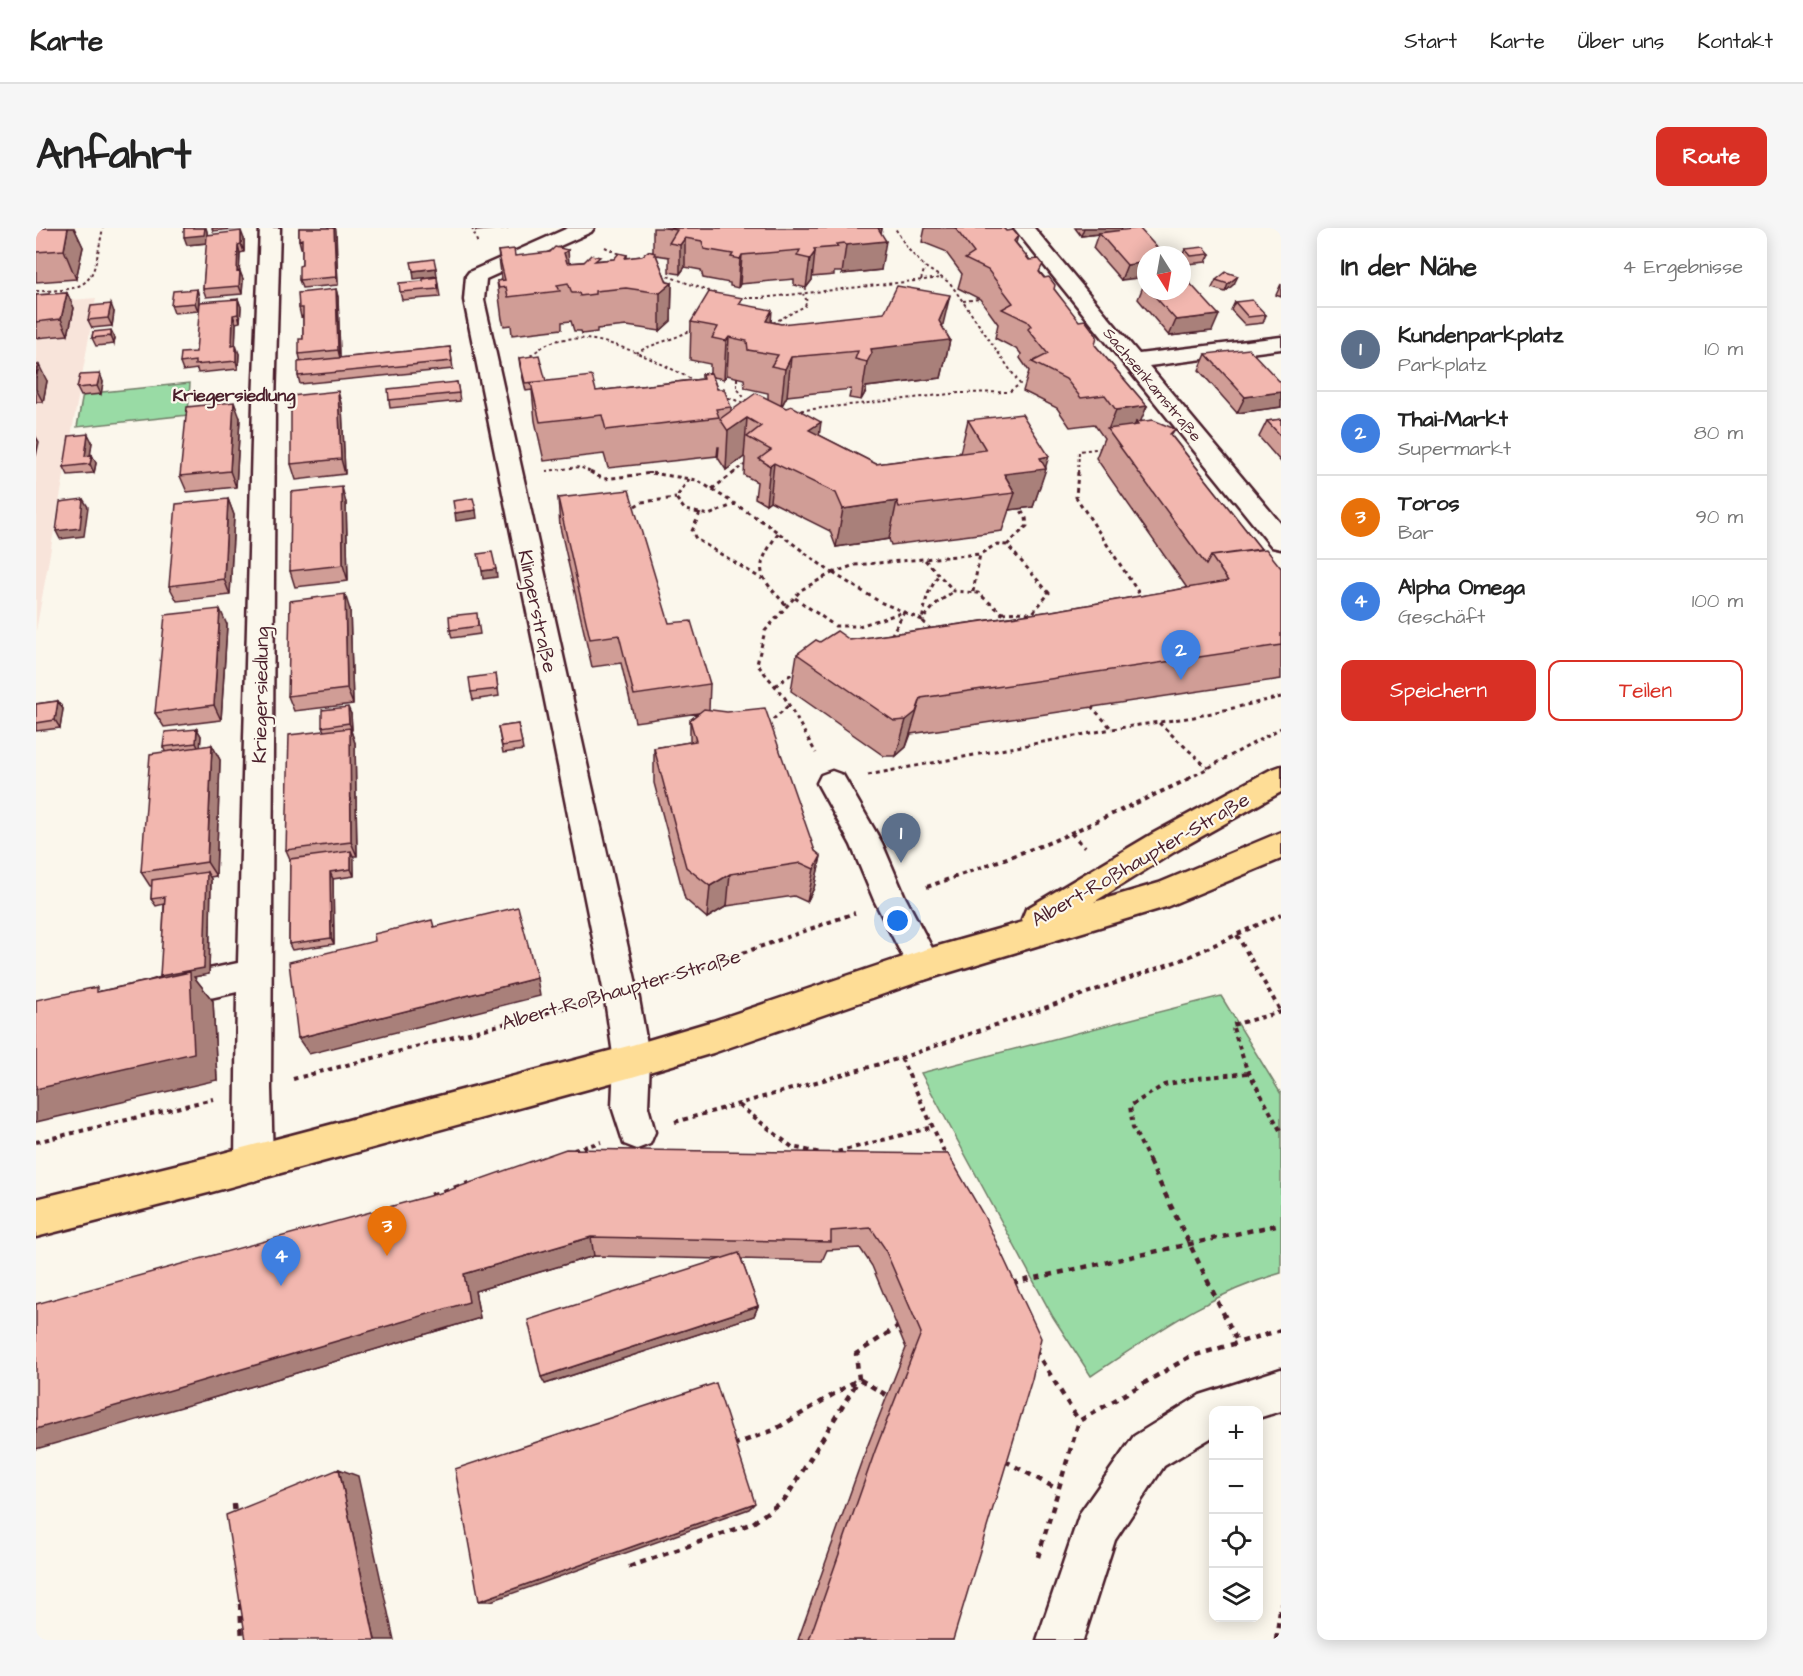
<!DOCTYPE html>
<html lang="de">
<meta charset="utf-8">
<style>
:root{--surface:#fff;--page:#f6f6f6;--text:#222;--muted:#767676;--line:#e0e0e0;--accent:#d93025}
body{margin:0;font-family:"Architects Daughter",sans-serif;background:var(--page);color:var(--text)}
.controls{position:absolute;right:18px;bottom:18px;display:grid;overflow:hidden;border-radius:12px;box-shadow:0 3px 15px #0003}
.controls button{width:54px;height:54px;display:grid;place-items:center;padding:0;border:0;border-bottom:2px solid var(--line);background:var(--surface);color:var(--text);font:30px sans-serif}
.compass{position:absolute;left:1101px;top:18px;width:54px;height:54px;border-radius:50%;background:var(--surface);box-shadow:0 3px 15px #0003;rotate:169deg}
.you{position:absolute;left:862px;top:693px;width:21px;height:21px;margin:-15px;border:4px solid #fff;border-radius:50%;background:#1a73e8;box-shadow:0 0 0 9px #1a73e833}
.badge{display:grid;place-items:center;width:39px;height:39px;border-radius:50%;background:var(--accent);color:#fff;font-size:20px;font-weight:700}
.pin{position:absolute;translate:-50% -50px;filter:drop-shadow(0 2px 3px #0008)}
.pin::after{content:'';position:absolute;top:32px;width:21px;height:18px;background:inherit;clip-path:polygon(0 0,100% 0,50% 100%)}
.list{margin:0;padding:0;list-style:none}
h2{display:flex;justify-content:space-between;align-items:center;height:78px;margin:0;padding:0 24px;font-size:26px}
h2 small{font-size:20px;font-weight:400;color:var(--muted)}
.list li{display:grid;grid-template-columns:39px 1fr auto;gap:18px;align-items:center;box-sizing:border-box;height:84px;padding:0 24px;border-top:2px solid var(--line)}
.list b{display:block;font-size:22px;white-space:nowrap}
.list p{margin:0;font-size:20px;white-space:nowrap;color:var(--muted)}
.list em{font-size:20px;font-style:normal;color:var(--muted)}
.actions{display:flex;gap:12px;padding:18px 24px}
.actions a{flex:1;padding:14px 0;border:2px solid var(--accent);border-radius:12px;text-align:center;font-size:21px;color:var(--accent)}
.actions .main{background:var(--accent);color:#fff}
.icon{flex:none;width:33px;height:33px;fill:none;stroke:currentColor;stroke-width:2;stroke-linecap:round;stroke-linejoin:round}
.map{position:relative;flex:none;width:1245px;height:1412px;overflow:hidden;border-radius:12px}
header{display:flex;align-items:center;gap:36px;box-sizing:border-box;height:84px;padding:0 30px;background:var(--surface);border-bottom:2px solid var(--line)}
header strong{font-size:28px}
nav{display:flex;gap:33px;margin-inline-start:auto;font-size:21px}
.intro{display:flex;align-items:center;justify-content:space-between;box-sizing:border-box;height:144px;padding:0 36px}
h1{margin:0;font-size:42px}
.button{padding:15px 27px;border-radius:12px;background:var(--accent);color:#fff;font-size:21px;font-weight:700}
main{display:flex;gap:36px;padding:0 36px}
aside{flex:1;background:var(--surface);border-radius:12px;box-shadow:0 3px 15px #0003}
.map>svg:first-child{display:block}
</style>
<header>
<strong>Karte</strong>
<nav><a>Start</a><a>Karte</a><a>Über uns</a><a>Kontakt</a></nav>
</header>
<div class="intro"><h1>Anfahrt</h1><a class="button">Route</a></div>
<main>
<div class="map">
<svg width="1245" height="1412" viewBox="0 0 1245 1412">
<rect width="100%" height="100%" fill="#fbf7ec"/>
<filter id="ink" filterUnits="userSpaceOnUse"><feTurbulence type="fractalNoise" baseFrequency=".0167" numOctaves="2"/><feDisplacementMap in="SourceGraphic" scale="12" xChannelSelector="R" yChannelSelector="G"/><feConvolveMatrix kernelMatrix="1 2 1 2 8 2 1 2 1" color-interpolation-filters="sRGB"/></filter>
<g filter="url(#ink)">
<!-- built -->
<path fill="#f8e4da" d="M60,70L0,403V75Z"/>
<!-- green -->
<path fill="#99dba5" stroke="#727d68" stroke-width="1.5" d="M154,155L152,187L41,199L47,166Z
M1185,768L1245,866V1045C1170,1067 1119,1106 1055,1148L1017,1089L885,845Z"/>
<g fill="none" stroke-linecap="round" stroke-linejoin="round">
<!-- minor casing -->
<g stroke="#4a1f2b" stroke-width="5">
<path id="minor" d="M224,0H244L239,175L235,861L237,935L231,948L218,953L205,948L199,935L201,764L120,782L108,778L103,767L108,756L120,752L202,735L217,175Z
M532,0H558L555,4L450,51L448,72L602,765L614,833L612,879L619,904L614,916L601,921L588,916L576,879L578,833L568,765L428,72L430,48L433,44Z
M978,0H998L1103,126L1245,109V121L1113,138L1245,296V321L1236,319Z
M796,543L807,547L846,615L869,669L905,737L900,747L888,752L876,747L838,672L815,617L781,555L785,547Z
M1245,1141V1183L1222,1190V1182H1178V1208L1128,1238L1079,1312L1047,1412H1001L1044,1285L1098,1208L1164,1167Z"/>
</g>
<!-- major casing -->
<g stroke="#4a1f2b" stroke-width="5">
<path id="major" d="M1245,538V564L1138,624L1058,674L1123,655L1245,604V631L1130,679L888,752L677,825L596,849L172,965L0,1009V971L172,929L596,817L677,793L888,722L987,694L986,691L990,681L1116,606L1234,542Z"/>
</g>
<!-- path-far3 -->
<path stroke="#4a1f2b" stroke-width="2" stroke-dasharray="3 3" stroke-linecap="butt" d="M436,0L442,16
M569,19L587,28
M626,46L684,67
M885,52L889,39
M0,63C61,63 56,52 67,0
M703,70H725L905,50
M927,73L944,71
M737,95L769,78L771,73L767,66
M600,125C619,114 640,112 658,100
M490,131C497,126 505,119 513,115C558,98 620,133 659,153
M701,150V160L712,175
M687,168L711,176
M759,183L923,165L973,164L984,156L914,55L889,39L871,20L859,0
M510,243L544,239L557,245
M612,245H618
M697,245L711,235
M1042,245L1043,223L1067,220"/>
<!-- path-far2 -->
<path stroke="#4a1f2b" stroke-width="3" stroke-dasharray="4 4" stroke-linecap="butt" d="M554,244L568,251L615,245L661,252L732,297L796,345L765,362L729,403L721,436L749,470L780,525
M1042,244L1040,269L1106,370
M653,251L640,270L649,282L673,287L699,276
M676,261L699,244
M599,278L606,274L640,270
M664,285L656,303L660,311L726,351
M742,305C717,343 721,346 751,378
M971,317L991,298L990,290L984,281
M889,332L918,363L942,365L966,385L964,393
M796,345L819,337L944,326L961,316L971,317L1013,365L996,386
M797,345L844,374L868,384L855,408
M937,364L944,326
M759,370L799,398H823L868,384L886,392L901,375L918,363
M966,385L989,384L997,387
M895,402L886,392L891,368L902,347
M739,458L761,442
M1055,478L1076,501L1158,489L1245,469
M1123,495L1172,540
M731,497L753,477
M832,547L1076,501
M1152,551L1245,500"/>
<!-- path-far1 -->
<path stroke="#4a1f2b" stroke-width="4" stroke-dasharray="4.5 4.5" stroke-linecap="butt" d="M1035,605L1049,619
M891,659L1015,614L1155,550
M1201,707L1245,784
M622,755L819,685
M1245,784L1196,797L1210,839L1245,904
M865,830L911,930
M257,851L548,775
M703,877L756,919L785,925
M639,894L865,830L1148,731L1245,686
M0,914L177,871
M538,922L565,914
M793,926L897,899
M1114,934L1097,900L1094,878L1128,857L1161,850L1212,845"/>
<!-- path -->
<path stroke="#4a1f2b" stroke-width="4.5" stroke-dasharray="6 6" stroke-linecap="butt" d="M1113,933L1202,1115
M395,967L433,955
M976,1055L1245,996
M999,1122L1043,1193
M697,1217L738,1202L823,1151L852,1168
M969,1233L1021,1261
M198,1276L199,1288
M1002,1329L1043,1193L1153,1129L1245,1102
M593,1339L717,1295L750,1270L823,1151L820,1126L861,1099
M204,1376L206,1412
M1240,1412L1245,1376"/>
<!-- minor -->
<use href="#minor" fill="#fbf7ec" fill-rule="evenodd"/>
<!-- major -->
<use href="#major" fill="#fedd96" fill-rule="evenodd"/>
</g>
<!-- wall -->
<path fill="#d09d96" stroke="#4a1f2b" stroke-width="1.5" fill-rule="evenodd" d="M0,0H38L47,19L40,51L0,54Z
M148,0H170L171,4V9L208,11V24L204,25L203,43L207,51L206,66L170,69L167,61L171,15L151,17Z
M176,0H209L177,3Z
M263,0H299L302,57L266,60L263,52L266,37V20H265L263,12Z
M439,0H472L440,3Z
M617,0H846L845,5V42L806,46L805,44H798V47L776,49V52L770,60L758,57V51L704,56L702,60L694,58V55L667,50L665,42L649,39L644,46L633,44V29L620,27L631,54L636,55L635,93L624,103L591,98L561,101V104L546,106L545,103H538L535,93L526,94V101L476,107L475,97L468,98L466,91L461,53L466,52L462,23L479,28L533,35L578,31L591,27V30L606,28L617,24Z
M889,0H967L970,3L982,8L980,15L1018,61L1059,117L1111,178L1104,193L1139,201L1135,207L1225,321L1245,340V451L875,506L870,519L860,528H848L755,463L761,426L784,414L814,412L1016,383L1151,360L1060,230L1068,210L1058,196L1034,199L1021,180L987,163L993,143L984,130L985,126L982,122L959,110L962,96L944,71L922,60L926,46L909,23L886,14Z
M1039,0H1086L1085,2L1128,27L1085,52L1057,20L1062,6L1045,8Z
M1149,21L1174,26L1170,34L1151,36L1146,29Z
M401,49L404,69L366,72L364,64Z
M1180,52L1198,56L1189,64L1176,60Z
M1110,55V63H1146L1176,103L1133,108L1102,71L1108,56Z
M1245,56V69L1240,67Z
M161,61L163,70L162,83L138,85L135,77Z
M300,61L302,69L304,130L414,119L417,141L264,156L262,148L265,134L263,126L267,111V88L265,89L263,80Z
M31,65L38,80L32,107L0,110V67Z
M202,71L205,79L204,94L200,95L199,118L203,126L202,141L162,145L161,141L147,143L144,135L160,124Z
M1199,74L1230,87L1227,95L1209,97L1195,82Z
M707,77L735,94L745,96L906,99L914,112L905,150L830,159V163L825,172L813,170L815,161L751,168L746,178L783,207L840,236L924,225L932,192L1010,239L997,279L973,282L966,303L855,317L853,311L800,319L794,303L734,273L730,276L719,270L721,254L708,247L709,230L708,229L690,242L682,230L683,219H682L681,228L572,240L568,226L508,233L499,193L496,162L490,163L484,138L483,130L510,153L560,163L666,151V146L674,145V136L654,132L655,94ZM691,147L708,151L709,160L732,165V171L695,183V179L681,161L677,149L688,151Z
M78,84L76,98L56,100L52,92Z
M57,104L79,110L78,116L60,118L56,110Z
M1170,126L1245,155V179L1201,185L1163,142Z
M0,137L11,153L7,174H0Z
M64,146L67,154L65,166L45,168L41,160Z
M421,154L424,173L354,180L353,172Z
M306,179L309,246L260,252L255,236Z
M204,190L200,259L151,264L144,248Z
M1245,191V234L1223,209L1231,193Z
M56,214L54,227H56L60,235L58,245L32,247L28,239Z
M522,270L633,395L674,456L673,482L779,623L785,628L778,660L771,674L758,668L691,678L671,690L649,671L618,555V520L654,514V492L663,485L599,494L585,435L556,439L524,299Z
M192,271L198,287L194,367L141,373L133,358Z
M310,275L312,353L259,359L254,343Z
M314,382L317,476L258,483L252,468Z
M442,393L444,406L416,410L414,402Z
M191,397L185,492L128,499L119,485Z
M460,446L463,468L437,472L435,464Z
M22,473L27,481L24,500L0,503V476Z
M315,486L316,502L315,503L319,515L321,628H317L318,648L297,651L298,716L256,722L253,716L254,631L250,622L288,503L286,499Z
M482,496L487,522L467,525L462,499Z
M161,501L165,508L164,519L176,517L184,532L180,648L174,649L175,651L173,746L158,749L177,773L181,852L65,763L126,750L128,676L120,678L115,671L116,658H114L105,644L129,523L127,519Z
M912,926L917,1412H762L826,1232L870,1120L836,1038L824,1020L791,1022L786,1033L705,1031L722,1078L718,1088L509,1156L684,1031L558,1028L439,1063L444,1090L170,1172L0,1076Z"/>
<!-- shaded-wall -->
<path fill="#a9807a" stroke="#4a1f2b" stroke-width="1.5" d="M32,0H38L47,19L40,51L28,22Z
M169,0H170L171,4V15L151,17L148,9Z
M298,0H299L300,2L302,57L300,49Z
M840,0H846L845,7L850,13L845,42L806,46L810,17Z
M1048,0H1086L1085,3L1063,5L1062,6L1045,8Z
M205,3L208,11V24L205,16Z
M649,10V39L644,46V17Z
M202,17L204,25L203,52L201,44Z
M532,22L535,60L528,25Z
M779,24L776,52L770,60L774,31Z
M706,27L704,56L702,60L704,31Z
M1110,34V49L1085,52L1091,37Z
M400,40L401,48L378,51L377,43Z
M204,43L207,51L206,66L203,58Z
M1202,48L1198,56L1189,64L1192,56Z
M636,55L635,93L624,103V65Z
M161,61L163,70L162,83L159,75Z
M300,61L302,69L304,130L302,122Z
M31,65L38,80L32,107L25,91Z
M914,67L905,105L914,112L905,150L830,159V163L825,172L831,134L835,121L903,93Z
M202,71L205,79L204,94L202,86Z
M75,76L78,84L76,98L72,90Z
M736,82L733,121L730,93Z
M197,87L200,95L199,126L196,118Z
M1183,87L1176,103L1133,108L1140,92Z
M75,102L79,110L78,116L75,108Z
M693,109L691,147L688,151L690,113Z
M200,117L203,126L202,141L200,133Z
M755,129L751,168L745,179L749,141Z
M3,137L11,153L7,174L0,161V150Z
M64,146L67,154L65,166L61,158Z
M302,163L306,179L309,246L305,231Z
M1245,164V179L1201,185L1209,169Z
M198,174L204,190L200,259L194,243Z
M1111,178L1099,207L1102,197L1100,194L1094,208L1072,202L1080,182Z
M711,190L708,229L690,242L692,203Z
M785,194L780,232L773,202Z
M52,206L56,214L53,236L49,228Z
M0,209L3,214L0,228Z
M56,227L60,235L58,245L54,236Z
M1013,228L1009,241H1010L997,279L973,282L979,265L968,246L1004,230Z
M738,235L734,273L730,276L734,238Z
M306,259L310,275L312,353L307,337Z
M47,271L52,279L48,308L24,311L20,303Z
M192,271L198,287L194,367L188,351Z
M861,273L853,311L800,319L807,281Z
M440,282L441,290L420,293L419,285Z
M460,341L461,349L447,351L446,343Z
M309,366L314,382L317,476L311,461Z
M184,381L191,397L185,492L178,477Z
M885,470L870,519L860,528L870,492Z
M22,473L27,481L24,500L19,492Z
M312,479L315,486L316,502L313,495Z
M314,500L319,515L321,628L315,614Z
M161,501L165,508L164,523L160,515Z
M176,517L184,532L180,648L171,634Z
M315,623L318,630V648L315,641Z
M785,628L778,660L771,674L778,641Z
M171,644L175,651L173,746L158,749L177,773L181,852L0,894V861L130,754L124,748Z
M294,644L297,651L298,716L295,710Z
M694,646L691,678L671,690L674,658Z
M501,750L504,768L273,826L262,810Z
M555,1009L558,1028L439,1063L444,1090L170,1172L0,1221V1201L428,1046Z
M722,1078L718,1088L509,1156L505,1149Z
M303,1241L322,1248L358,1412H339Z
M719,1275L713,1281L455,1373H443Z"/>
<!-- building -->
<path fill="#f2b7af" stroke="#4a1f2b" stroke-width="1.5" d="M0,0H32L28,22L0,24Z
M148,0H169L168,7L148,9Z
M263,0H298L300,49L263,52V38L266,37V11L263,12Z
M629,0H842L850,13L810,17L808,15L800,16L802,19L778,21L779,24L774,31L761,28L764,22L706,27L704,31L695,29L697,26L668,21L666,13L649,10L644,17L633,15L641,2Z
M919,0H967L970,3L977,2L982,8L978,13L993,32L1003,31L1007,36L1003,44L1008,50L1013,49L1019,57L1018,61L1043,93L1049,92L1061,108L1059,117L1111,178L1080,182L1069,167L1045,170L1030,151L996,134L1012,126L992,101L995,98L991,93L966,81L977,75L952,42L929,31L938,25Z
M1103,0L1128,27H1110V34L1091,37L1063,5Z
M205,3V16L202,17L201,44L204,43L203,58L167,61L171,7Z
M519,19L532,22L528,25L531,35L548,34L555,27L564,29L559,33L578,31L583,25L591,27L589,30L606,28L612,23L619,25L618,27H620L631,54L636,55L624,65L590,60L559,63V66L544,68L543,65H536L532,55L521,57L524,63L472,69L470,59L463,60L461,53L469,52L462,23L478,21L479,28L514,24Z
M1168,19L1174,26L1155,28L1149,21Z
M398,31L400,40L377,43L375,34Z
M1190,44L1202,48L1192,56L1180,52Z
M401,49L402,61L364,64L363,55L387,53V51Z
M1146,51H1150L1183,87L1140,92L1114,63H1146Z
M861,58L914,67L903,93L914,112L835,121L836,125L831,134L819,131L822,123L755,129L749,141L735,138L742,127L712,122L711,113L693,109L690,113L676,110L682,99L655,94L673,64L707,70L703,76L736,82L730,93L745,96L848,85Z
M161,61L159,75L135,77L137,63Z
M300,61L302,122L263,126V111H267V80H263L262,65Z
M31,65L25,91L0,94V67Z
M202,71V86L197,87L196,118L200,117V133L159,137V133L144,135L145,125L160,124L164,74Z
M1216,72L1230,87L1212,89L1199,74Z
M75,76L72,90L52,92L55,78Z
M75,102V108L56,110L57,104Z
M414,119L416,133L262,148V134Z
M1213,121L1245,155V164L1209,169L1170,126Z
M503,127L510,153L489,155L483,130Z
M0,137H3L0,150Z
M675,145L681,161H688L695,179L680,181L683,189L570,202L566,187L504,194L495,155L556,148L560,163L667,151L666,146Z
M64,146L61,158L41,160L44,147Z
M421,154L423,165L353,172L352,161Z
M302,163L305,231L255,236V168Z
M720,165L750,180L756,178L785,194L773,202L840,236L950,222L932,192L986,186L1013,228L1004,230L1010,241L968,246L979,265L863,279L861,273L807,281L800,265L738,235L734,238L723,231L735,222L711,209L725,198L711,190L692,203L684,191Z
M198,174L194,243L144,248L151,179Z
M1245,191V208L1231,193Z
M1117,192L1139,201L1134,206L1225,321L1175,328L1170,337L1071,201L1102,197L1100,194Z
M52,206L49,228L56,227L54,236L28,239L33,208Z
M306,259L307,337L254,343L255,264Z
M593,262L633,395L655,393L674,456L598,467L583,407L554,411L522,270Z
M437,270L440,282L419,285L417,273Z
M47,271L44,300L20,303L24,274Z
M192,271L188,351L133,358L140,276Z
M1230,321L1245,340V417L885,470L880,484L870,492L858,493L761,426L780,412L784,414L801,403L814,412L1016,383L1192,353L1175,328Z
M456,324L460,341L446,343L442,326Z
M309,366L311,461L252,468L254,373Z
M184,381L178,477L119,485L129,387Z
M441,385L442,398L414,402L413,388Z
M460,446L462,461L435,464L433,450Z
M22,473L19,492L0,495V476Z
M312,479L313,495L286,499V482Z
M729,480L779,623L785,628L778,641L765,635L694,646L674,658L650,639L618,520L660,513L654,492L668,481L691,484Z
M482,496L486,515L466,518L462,499Z
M314,500L315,614L250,622L253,507Z
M161,501L160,515L127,519L129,504Z
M176,517L171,634L105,644L114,526Z
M315,623V641L294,644L295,710L253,716L254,631Z
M171,644L168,740L124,748L129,669L115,671L116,652Z
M482,679L501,750L262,810L253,734L339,713L338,706L396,692L398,699Z
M154,744L158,825L0,861V772L61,759V764Z
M530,921L912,926L948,988L1005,1110L996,1151L917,1412H773L839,1223L885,1105L848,1019L835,1000L795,1003V1014L555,1009L428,1046L433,1074L142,1160L0,1201V1076L411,963Z
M703,1025L722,1078L505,1149L492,1092Z
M680,1155L719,1275L443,1373L419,1241Z
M303,1241L339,1412H210L190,1287Z"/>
</g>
<g text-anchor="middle" stroke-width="4.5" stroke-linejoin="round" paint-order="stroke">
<!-- far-street labels -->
<g font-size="16" fill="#4a1f2b" stroke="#fbf7ec">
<text transform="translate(1117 156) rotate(50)" y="6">Sachsenkamstraße</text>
</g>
<!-- far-neighbourhood labels -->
<g font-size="18" font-weight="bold" fill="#4a1f2b" stroke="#fbf7ec">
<text x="198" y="173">Kriegersiedlung</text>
</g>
<!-- street labels -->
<g font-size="20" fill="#4a1f2b" stroke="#fbf7ec">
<text transform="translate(502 383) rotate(78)" y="7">Klingerstraße</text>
<text transform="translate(224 467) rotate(-89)" y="7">Kriegersiedlung</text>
<text transform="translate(1104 631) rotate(-30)" y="7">Albert-Roßhaupter-Straße</text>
<text transform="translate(585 761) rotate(-16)" y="7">Albert-Roßhaupter-Straße</text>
</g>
</g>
</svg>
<div class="controls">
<button>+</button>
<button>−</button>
<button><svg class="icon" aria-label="locate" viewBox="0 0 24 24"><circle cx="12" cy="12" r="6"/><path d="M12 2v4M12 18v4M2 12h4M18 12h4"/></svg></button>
<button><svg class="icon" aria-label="layers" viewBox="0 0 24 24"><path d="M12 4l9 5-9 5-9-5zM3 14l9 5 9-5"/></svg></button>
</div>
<svg class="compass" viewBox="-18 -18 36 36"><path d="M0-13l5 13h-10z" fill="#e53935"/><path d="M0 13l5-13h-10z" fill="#767676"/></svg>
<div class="you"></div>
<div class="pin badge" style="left:865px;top:635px;background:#5c6f8a">1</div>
<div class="pin badge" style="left:1145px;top:452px;background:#3f7fe0">2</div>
<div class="pin badge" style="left:351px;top:1028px;background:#e8710a">3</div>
<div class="pin badge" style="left:245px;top:1058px;background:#3f7fe0">4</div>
</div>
<aside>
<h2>In der Nähe<small>4 Ergebnisse</small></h2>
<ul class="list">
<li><span class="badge" style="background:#5c6f8a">1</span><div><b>Kundenparkplatz</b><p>Parkplatz</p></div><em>10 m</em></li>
<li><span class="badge" style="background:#3f7fe0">2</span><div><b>Thai-Markt</b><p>Supermarkt</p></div><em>80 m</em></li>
<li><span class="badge" style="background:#e8710a">3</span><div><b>Toros</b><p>Bar</p></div><em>90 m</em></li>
<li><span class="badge" style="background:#3f7fe0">4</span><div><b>Alpha Omega</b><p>Geschäft</p></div><em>100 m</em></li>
</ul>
<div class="actions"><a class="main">Speichern</a><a>Teilen</a></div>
</aside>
</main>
